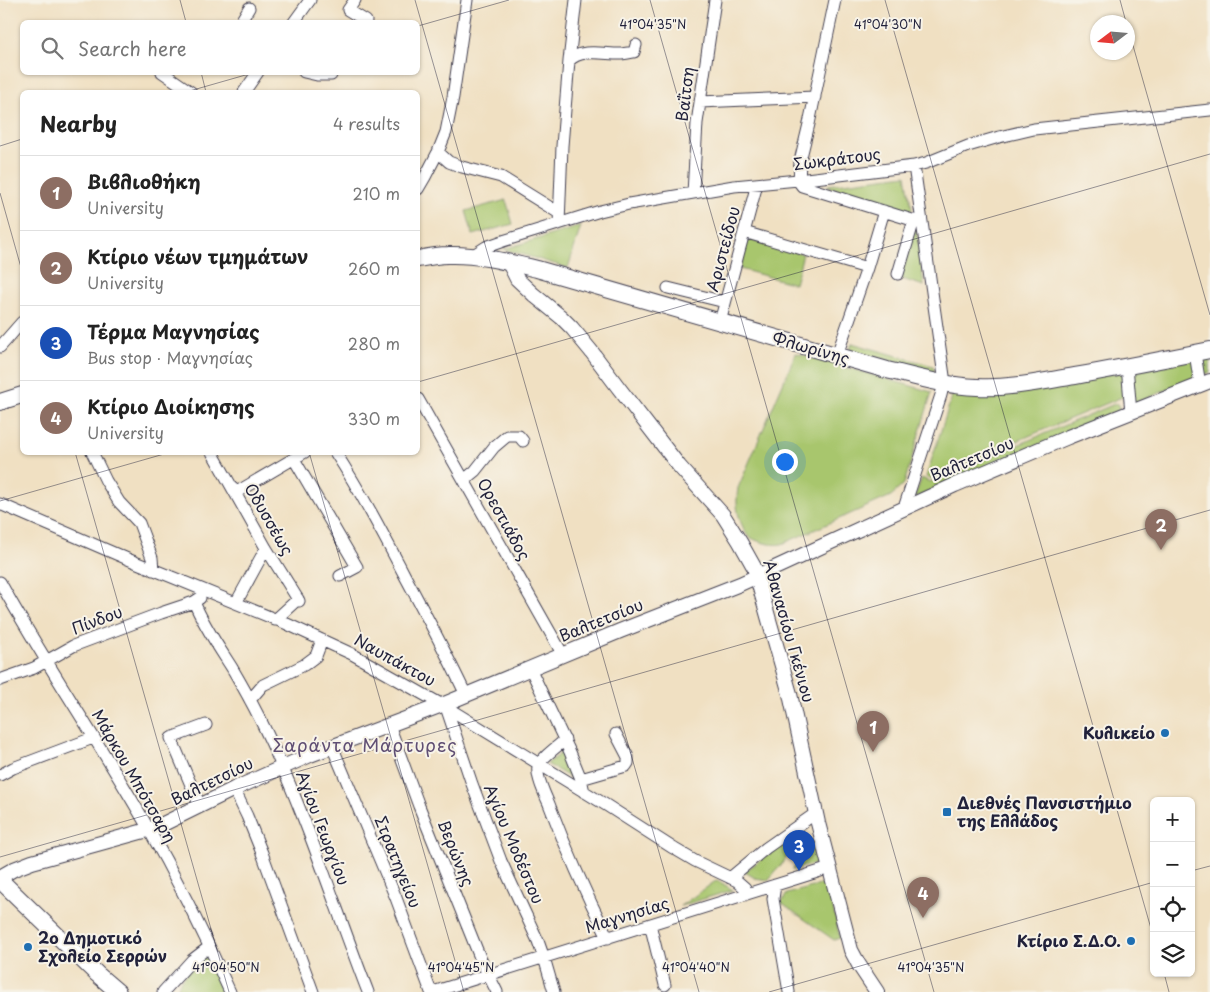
<!DOCTYPE html>
<meta charset="utf-8">
<style>
:root{--surface:#fff;--page:#f2f2f2;--text:#222;--muted:#767676;--line:#e0e0e0;--accent:#ea580c}
body{margin:0;font-family:"Playpen Sans",sans-serif;background:var(--page);color:var(--text)}
.controls{position:absolute;right:15px;bottom:15px;display:grid;overflow:hidden;border-radius:8px;box-shadow:0 1px 4px #0004}
.controls button{width:45px;height:45px;display:grid;place-items:center;padding:0;border:0;border-bottom:1px solid var(--line);background:var(--surface);color:var(--text);font:25px sans-serif}
.compass{position:absolute;left:1090px;top:15px;width:45px;height:45px;border-radius:50%;background:var(--surface);box-shadow:0 1px 4px #0004;rotate:254deg}
.you{position:absolute;left:784px;top:461px;width:18px;height:18px;margin:-12px;border:4px solid #fff;border-radius:50%;background:#1a73e8;box-shadow:0 0 0 8px #1a73e833}
.badge{display:grid;place-items:center;width:32px;height:32px;border-radius:50%;background:var(--accent);color:#fff;font-size:16px;font-weight:700}
.pin{position:absolute;translate:-50% -41px;filter:drop-shadow(0 1px 2px #0008)}
.pin::after{content:'';position:absolute;top:26px;width:18px;height:15px;background:inherit;clip-path:polygon(0 0,100% 0,50% 100%)}
.list{margin:0;padding:0;list-style:none}
h2{display:flex;justify-content:space-between;align-items:center;height:65px;margin:0;padding:0 20px;font-size:21px}
h2 small{font-size:16px;font-weight:400;color:var(--muted)}
.list li{display:grid;grid-template-columns:32px 1fr auto;gap:15px;align-items:center;box-sizing:border-box;height:75px;padding:0 20px;border-top:1px solid var(--line)}
.list b{display:block;font-size:19px;white-space:nowrap}
.list p{margin:0;font-size:16px;white-space:nowrap;color:var(--muted)}
.list em{font-size:16px;font-style:normal;color:var(--muted)}
.icon{flex:none;width:28px;height:28px;fill:none;stroke:currentColor;stroke-width:2;stroke-linecap:round;stroke-linejoin:round}
.map{position:relative;flex:none;width:1210px;height:992px;overflow:hidden}
.search{position:absolute;background:var(--surface);box-shadow:0 1px 4px #0004;left:20px;top:20px;width:400px;height:55px;display:flex;align-items:center;gap:12px;box-sizing:border-box;padding:0 18px;border-radius:8px;color:var(--muted);font-size:19px}
.panel{position:absolute;background:var(--surface);box-shadow:0 1px 4px #0004;left:20px;top:90px;width:400px;height:365px;border-radius:8px}
.map>svg:first-child{display:block}
</style>
<div class="map">
<svg width="1210" height="992" viewBox="0 0 1210 992">
<rect width="100%" height="100%" fill="#f7f3e8"/>
<filter id="ink" filterUnits="userSpaceOnUse"><feTurbulence type="fractalNoise" baseFrequency=".02" numOctaves="2"/><feDisplacementMap in="SourceGraphic" scale="10" xChannelSelector="R" yChannelSelector="G"/><feConvolveMatrix kernelMatrix="1 2 1 2 8 2 1 2 1" color-interpolation-filters="sRGB"/></filter>
<filter id="wash" filterUnits="userSpaceOnUse"><feTurbulence type="fractalNoise" baseFrequency=".0096" numOctaves="4" result="noise"/><feDisplacementMap in="SourceGraphic" scale="20" xChannelSelector="R" yChannelSelector="G"/><feGaussianBlur stdDeviation="1.12" result="paint"/><feColorMatrix in="noise" values="0 0 0 0 0 0 0 0 0 0 0 0 0 0 0 0 0 1.4 0 .05"/><feComposite in="paint" operator="in"/></filter>
<g filter="url(#wash)">
<rect width="100%" height="100%" fill="#f0e0c2"/>
<!-- green -->
<path fill="#a8c66d" stroke="#657454" d="M906,175L912,209L911,211L829,187L828,185Z
M506,200L513,224L473,235L466,211Z
M916,225L924,286L899,278Z
M581,226L568,268L504,249Z
M752,240L803,254L795,284L740,269L748,241Z
M852,343L933,366L935,373L850,350Z
M796,353L932,392L904,484L891,496L782,544C771,546 756,542 747,535C738,519 735,507 738,488Z
M1210,356V372L1133,404L1129,372Z
M1124,372L1127,395L1036,433L930,479L926,477L953,393Z
M1117,403L1120,410L914,498L922,478L930,482Z
M562,752L572,775L571,778L547,764Z
M804,829L805,831L782,864L768,880L755,878L745,872V871Z
M816,837L822,862L792,870Z
M717,880L733,890L680,906L682,905Z
M827,883L840,938L834,940L781,903L787,894Z
M204,953L222,992H173L178,987L181,980Z"/>
</g>
<g filter="url(#ink)">
<g fill="none" stroke-linecap="round" stroke-linejoin="round">
<!-- minor casing -->
<g stroke="#413e4f" stroke-width="13">
<path id="minor" d="M355,0L348,10L366,21L365,22
M835,0L809,124L800,161L799,182L802,186L922,223
M243,22V18L249,8
M294,22L310,0
M569,61L576,0
M162,72L191,92
M304,72L317,75H331L332,72
M244,92L258,72
M700,102L815,97
M438,152L449,162L462,167L501,177L559,213
M418,189L425,177L438,152L446,132L453,97L467,0
M693,193L697,123L715,0
M559,224L562,146L569,61C581,47 607,55 622,54C626,53 630,53 634,52L636,45
M744,232L867,268
M472,256L486,247L503,241L600,211L629,204L734,186L798,180L914,166L926,163L968,146L999,137L1034,129L1210,110
M898,274L914,220
M668,288L725,302
M720,322L757,184
M0,347L22,322
M1195,353L1200,385
M837,355L867,268L884,211
M1127,366L1131,413
M418,399L563,655
M92,452L106,481L119,502L139,523L152,558L153,570
M212,452L266,548L299,601
M335,452C361,492 383,534 405,576C426,615 447,655 466,695
M294,459L357,567L340,576
M464,480L475,471L494,447L507,436H519L523,441
M235,493L305,452
M0,504L130,560L287,624L352,654L446,707L606,805L673,848L695,861L737,881L745,888V895
M904,508L941,395L944,383V376L914,166
M0,582C45,663 97,739 143,819C175,875 204,933 230,992
M194,602C204,626 218,646 232,668C242,685 252,703 261,721C304,808 333,902 368,992
M236,603L266,548
M275,620L298,599
M530,668L570,752L581,779L584,792
M0,680L34,668L73,646L161,613L194,602L200,598
M250,700L263,685L304,665L316,656L322,640
M446,707L472,784L501,861L538,941L545,961L554,992
M389,725L419,806L481,960L497,992
M565,740C559,745 539,760 538,767C536,776 545,795 549,804C566,849 586,894 608,938
M332,746L396,898L431,992
M0,775L13,768L93,738
M581,779L626,766L628,763V757L616,734
M234,789L247,816L262,853L313,992
M200,806L171,738L206,725
M730,878L766,848L816,813
M775,885L773,899L789,992
M650,924L665,985
M163,992L192,960L209,947
M433,992L830,868"/>
</g>
<!-- tertiary casing -->
<g stroke="#413e4f" stroke-width="16">
<path id="tertiary" d="M509,263L517,279L534,295L561,317L572,328L591,351L618,387L679,466L723,515L740,542L754,567L790,694L818,823L851,950L859,965L877,992
M0,877L14,869L32,862L155,828L234,789L310,755L442,705L620,631L740,584L955,485L1068,437L1210,381"/>
</g>
<!-- secondary casing -->
<g stroke="#413e4f" stroke-width="18">
<path id="secondary" d="M418,259C428,257 438,255 448,255C478,254 508,262 537,269L887,370C916,377 946,386 977,387C1009,389 1043,381 1075,376C1120,368 1165,359 1210,350
M0,402L22,395
M0,880L97,974L118,992"/>
</g>
<!-- minor -->
<use href="#minor" stroke="#fff" stroke-width="11"/>
<!-- tertiary -->
<use href="#tertiary" stroke="#fff" stroke-width="14"/>
<!-- secondary -->
<use href="#secondary" stroke="#fff" stroke-width="16"/>
</g>
</g>
<!-- ticks -->
<path fill="none" stroke="#22223b" stroke-width="1" stroke-opacity="0.45" d="M180,0L186,22M415,0L699,992M650,0L934,992M885,0L1154,939M1120,0L1126,22M418,26L509,0M1128,28L1210,315M201,72L206,92M186,92L256,72M0,146L22,139M0,193L22,271M418,382L1210,154M75,452L229,992M309,452L464,992M0,501L171,452M0,857L1210,510M1191,871L1210,866M1164,973L1169,992M769,992L1154,882"/>
<!-- markers -->
<g fill="#1f6fb2" stroke="#f7f3e8" stroke-width="2">
<circle cx="1165" cy="733" r="5"/>
<rect x="942" y="807" width="10" height="10" rx="2.5"/>
<circle cx="1131" cy="941" r="5"/>
<circle cx="28" cy="947" r="5"/>
</g>
<g text-anchor="middle" stroke-width="4" stroke-linejoin="round" paint-order="stroke">
<!-- street labels -->
<g font-size="16" fill="#22223b" stroke="#f7f3e8">
<text transform="translate(685 94) rotate(-83)" y="6">Βαΐτση</text>
<text transform="translate(837 159) rotate(-7)" y="6">Σωκράτους</text>
<text transform="translate(723 249) rotate(-75)" y="6">Αριστείδου</text>
<text transform="translate(811 348) rotate(16)" y="6">Φλωρίνης</text>
<text transform="translate(972 459) rotate(-23)" y="6">Βαλτετσίου</text>
<text transform="translate(269 519) rotate(60)" y="6">Οδυσσέως</text>
<text transform="translate(504 519) rotate(61)" y="6">Ορεστιάδος</text>
<text transform="translate(97 620) rotate(-21)" y="6">Πίνδου</text>
<text transform="translate(601 620) rotate(-22)" y="6">Βαλτετσίου</text>
<text transform="translate(789 631) rotate(74)" y="6">Αθανασίου Γκένιου</text>
<text transform="translate(395 660) rotate(29)" y="6">Ναυπάκτου</text>
<text transform="translate(134 776) rotate(60)" y="6">Μάρκου Μπότσαρη</text>
<text transform="translate(212 781) rotate(-26)" y="6">Βαλτετσίου</text>
<text transform="translate(323 828) rotate(69)" y="6">Αγίου Γεωργίου</text>
<text transform="translate(514 844) rotate(67)" y="6">Αγίου Μοδέστου</text>
<text transform="translate(456 853) rotate(68)" y="6">Βερώνης</text>
<text transform="translate(398 862) rotate(68)" y="6">Στρατηγείου</text>
<text transform="translate(627 915) rotate(-17)" y="6">Μαγνησίας</text>
</g>
<!-- poi labels -->
<g font-size="16" font-weight="bold" fill="#22223b" stroke="#f7f3e8" text-anchor="end">
<text x="1155" y="739">Κυλικείο</text>
<text x="957" y="809" text-anchor="start">Διεθνές Πανσιστήμιο<tspan x="957" dy="18">της Ελλάδος</tspan></text>
<text x="38" y="944" text-anchor="start">2ο Δημοτικό<tspan x="38" dy="18">Σχολείο Σερρών</tspan></text>
<text x="1121" y="947">Κτίριο Σ.Δ.Ο.</text>
</g>
<!-- neighbourhood labels -->
<g font-size="18" letter-spacing="1" fill="#604f74" stroke="#f7f3e8">
<text x="365" y="752">Σαράντα Μάρτυρες</text>
</g>
</g>
<g font-size="12" text-anchor="middle" fill="#22223b" stroke="#f7f3e8" stroke-width="4" stroke-linejoin="round" paint-order="stroke">
<text x="653" y="29">41°04'35"N</text>
<text x="888" y="29">41°04'30"N</text>
<text x="226" y="972">41°04'50"N</text>
<text x="461" y="972">41°04'45"N</text>
<text x="696" y="972">41°04'40"N</text>
<text x="931" y="972">41°04'35"N</text>
</g>
</svg>
<div class="controls">
<button>+</button>
<button>−</button>
<button><svg class="icon" aria-label="locate" viewBox="0 0 24 24"><circle cx="12" cy="12" r="6"/><path d="M12 2v4M12 18v4M2 12h4M18 12h4"/></svg></button>
<button><svg class="icon" aria-label="layers" viewBox="0 0 24 24"><path d="M12 4l9 5-9 5-9-5zM3 14l9 5 9-5"/></svg></button>
</div>
<svg class="compass" viewBox="-18 -18 36 36"><path d="M0-13l5 13h-10z" fill="#e53935"/><path d="M0 13l5-13h-10z" fill="#767676"/></svg>
<div class="you"></div>
<div class="pin badge" style="left:873px;top:752px;background:#8d6e63">1</div>
<div class="pin badge" style="left:1161px;top:550px;background:#8d6e63">2</div>
<div class="pin badge" style="left:799px;top:871px;background:#1a4fb4">3</div>
<div class="pin badge" style="left:923px;top:918px;background:#8d6e63">4</div>
<div class="search"><svg class="icon" aria-label="search" viewBox="0 0 24 24"><circle cx="10" cy="10" r="6"/><path d="M15 15l6 6"/></svg>Search here</div>
<section class="panel">
<h2>Nearby<small>4 results</small></h2>
<ul class="list">
<li><span class="badge" style="background:#8d6e63">1</span><div><b>Βιβλιοθήκη</b><p>University</p></div><em>210 m</em></li>
<li><span class="badge" style="background:#8d6e63">2</span><div><b>Κτίριο νέων τμημάτων</b><p>University</p></div><em>260 m</em></li>
<li><span class="badge" style="background:#1a4fb4">3</span><div><b>Τέρμα Μαγνησίας</b><p>Bus stop · Μαγνησίας</p></div><em>280 m</em></li>
<li><span class="badge" style="background:#8d6e63">4</span><div><b>Κτίριο Διοίκησης</b><p>University</p></div><em>330 m</em></li>
</ul>
</section>
</div>
